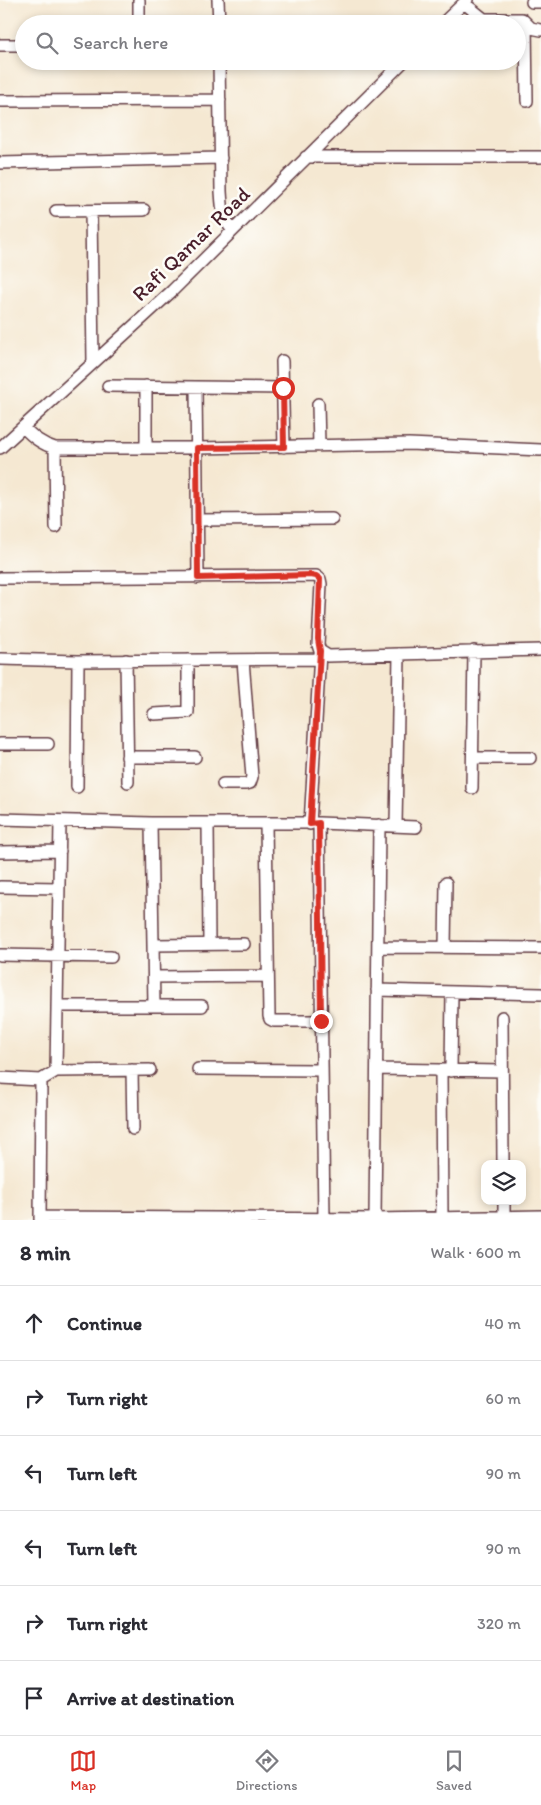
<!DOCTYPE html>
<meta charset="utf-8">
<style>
:root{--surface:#fff;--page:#f2f2f3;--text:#2b2b33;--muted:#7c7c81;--line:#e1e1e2;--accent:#d93025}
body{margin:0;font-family:Itim,sans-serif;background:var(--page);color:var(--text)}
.controls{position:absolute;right:15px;bottom:15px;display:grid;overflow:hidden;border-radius:10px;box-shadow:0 2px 8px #0003}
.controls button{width:45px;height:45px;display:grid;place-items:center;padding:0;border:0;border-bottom:1px solid var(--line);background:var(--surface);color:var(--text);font:25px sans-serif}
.stop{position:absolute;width:15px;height:15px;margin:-11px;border:4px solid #d93025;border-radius:50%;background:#fff}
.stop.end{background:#d93025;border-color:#fff;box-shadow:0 1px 5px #0008}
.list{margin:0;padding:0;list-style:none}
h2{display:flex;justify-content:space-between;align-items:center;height:65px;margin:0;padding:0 20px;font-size:21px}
h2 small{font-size:16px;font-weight:400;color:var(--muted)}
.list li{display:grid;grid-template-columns:32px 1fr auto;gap:15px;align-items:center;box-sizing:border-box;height:75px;padding:0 20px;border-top:1px solid var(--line)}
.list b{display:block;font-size:19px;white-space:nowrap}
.list em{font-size:16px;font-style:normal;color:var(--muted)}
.icon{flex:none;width:28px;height:28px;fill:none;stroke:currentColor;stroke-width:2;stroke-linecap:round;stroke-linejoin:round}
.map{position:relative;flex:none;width:541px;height:1220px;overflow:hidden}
.search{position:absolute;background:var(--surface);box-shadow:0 2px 8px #0003;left:15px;right:15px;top:15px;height:55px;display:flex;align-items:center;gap:12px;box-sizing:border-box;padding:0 18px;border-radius:28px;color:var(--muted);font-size:19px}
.sheet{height:515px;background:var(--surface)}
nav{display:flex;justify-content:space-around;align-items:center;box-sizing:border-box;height:70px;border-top:1px solid var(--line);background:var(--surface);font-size:14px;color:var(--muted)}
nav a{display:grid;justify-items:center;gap:2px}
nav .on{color:var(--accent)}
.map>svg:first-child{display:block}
</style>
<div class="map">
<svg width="541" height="1220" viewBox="0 0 541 1220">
<rect width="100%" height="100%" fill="#fdfcf7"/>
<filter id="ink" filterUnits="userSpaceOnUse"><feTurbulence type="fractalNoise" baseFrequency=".02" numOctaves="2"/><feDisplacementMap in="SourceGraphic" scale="10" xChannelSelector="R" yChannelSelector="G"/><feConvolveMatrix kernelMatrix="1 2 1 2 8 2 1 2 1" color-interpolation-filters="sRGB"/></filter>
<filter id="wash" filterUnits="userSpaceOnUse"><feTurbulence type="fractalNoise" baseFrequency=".0096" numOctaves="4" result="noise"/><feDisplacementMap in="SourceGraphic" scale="20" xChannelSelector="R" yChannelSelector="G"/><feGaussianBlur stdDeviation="1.12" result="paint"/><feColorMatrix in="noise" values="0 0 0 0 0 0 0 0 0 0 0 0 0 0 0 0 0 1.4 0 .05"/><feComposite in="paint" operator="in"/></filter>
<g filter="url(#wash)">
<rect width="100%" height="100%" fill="#f5e8d2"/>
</g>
<g filter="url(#ink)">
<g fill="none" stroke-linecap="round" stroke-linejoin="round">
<!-- minor casing -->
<g stroke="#643d44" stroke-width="14">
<path id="minor" d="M139,0V24
M218,0L219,24
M532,2H541
M464,3L484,19H522L531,28L541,30
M442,24L467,0
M526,24L527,101
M0,45H24
M219,61L221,191C222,206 222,220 233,230
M0,101L220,100
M306,157H541
M0,163L221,158
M56,211L144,210
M91,211L93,362
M282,361L284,447
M108,386L283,388
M146,386V448
M196,387L198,578
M318,404L319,446
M23,427C33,437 41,444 55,448H197L409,444L541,450
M0,448L172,291L404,61
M55,448L56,527
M198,520L332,519
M0,578L316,576L320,579L321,584L318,645L320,651L328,656L541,650
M0,659L78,661L320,659
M126,660L128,782
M154,714L188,712V660
M0,744H48
M127,757H195
M473,758H530
M223,784H246L250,783L252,777L243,660
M77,787L78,661
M472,788L474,651
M0,819L151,823H319L416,827
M151,823L154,1006
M208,823L209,944
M319,823L324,1219
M266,824L269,1016L270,1019L274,1021H321
M310,824L320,653
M396,826L399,654
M0,852L60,851
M0,887L59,888
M153,945L244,944
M378,947L541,948
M445,947L446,883
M0,955L111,957
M154,977L268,976
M377,990L541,994
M58,1006H202
M502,1017L503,1164
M198,1069L321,1070
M377,1069L502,1071
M132,1070L133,1129
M441,1070L442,1218
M56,1071L150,1070
M451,1071L452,992
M0,1078L41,1080L56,1071L60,821
M504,1201V1217
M40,1217L375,1219L541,1216
M375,1219L379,825
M40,1220L41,1080"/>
</g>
<!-- minor -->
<use href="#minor" stroke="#fff" stroke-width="11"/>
</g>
</g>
<g fill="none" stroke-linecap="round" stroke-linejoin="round" filter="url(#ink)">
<!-- route -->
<path stroke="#d93025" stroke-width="6" d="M283,388L284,447L197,448L198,578L311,575L316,576L320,579L318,639L320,651L310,824L319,823L321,1021"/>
</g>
<g text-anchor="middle" stroke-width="5" stroke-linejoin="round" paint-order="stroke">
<!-- street labels -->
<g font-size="21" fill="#4a1f2b" stroke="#fdfcf7">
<text transform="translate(191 244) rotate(-44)" y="7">Rafi Qamar Road</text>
</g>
</g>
</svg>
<div class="controls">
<button><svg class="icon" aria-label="layers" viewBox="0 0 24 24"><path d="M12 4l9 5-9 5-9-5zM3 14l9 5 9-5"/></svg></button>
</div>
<div class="stop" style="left:283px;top:388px"></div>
<div class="stop end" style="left:321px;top:1021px"></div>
<div class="search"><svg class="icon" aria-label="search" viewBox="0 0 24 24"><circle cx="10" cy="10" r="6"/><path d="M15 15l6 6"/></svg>Search here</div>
</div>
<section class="sheet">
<h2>8 min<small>Walk · 600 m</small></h2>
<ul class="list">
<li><svg class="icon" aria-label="ahead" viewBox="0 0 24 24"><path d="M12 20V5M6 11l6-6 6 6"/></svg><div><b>Continue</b></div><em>40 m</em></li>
<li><svg class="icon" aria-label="right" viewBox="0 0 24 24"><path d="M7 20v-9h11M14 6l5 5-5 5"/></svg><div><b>Turn right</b></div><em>60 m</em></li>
<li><svg class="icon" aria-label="left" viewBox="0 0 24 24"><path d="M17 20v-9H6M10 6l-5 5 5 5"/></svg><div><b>Turn left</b></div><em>90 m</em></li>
<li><svg class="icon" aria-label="left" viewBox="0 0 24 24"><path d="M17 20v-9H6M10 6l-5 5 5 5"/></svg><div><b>Turn left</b></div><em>90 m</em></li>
<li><svg class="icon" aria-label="right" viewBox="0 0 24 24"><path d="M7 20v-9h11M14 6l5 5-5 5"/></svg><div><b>Turn right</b></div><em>320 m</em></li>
<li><svg class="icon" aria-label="arrive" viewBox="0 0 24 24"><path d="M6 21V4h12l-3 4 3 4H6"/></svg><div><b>Arrive at destination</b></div></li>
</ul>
</section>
<nav>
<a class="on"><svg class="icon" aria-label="map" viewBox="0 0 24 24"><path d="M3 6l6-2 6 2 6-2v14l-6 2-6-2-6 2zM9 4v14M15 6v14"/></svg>Map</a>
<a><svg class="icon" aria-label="directions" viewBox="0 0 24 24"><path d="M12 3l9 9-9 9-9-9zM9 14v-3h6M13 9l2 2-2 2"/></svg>Directions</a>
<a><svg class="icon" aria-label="saved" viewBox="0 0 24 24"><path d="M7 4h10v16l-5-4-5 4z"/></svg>Saved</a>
</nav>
